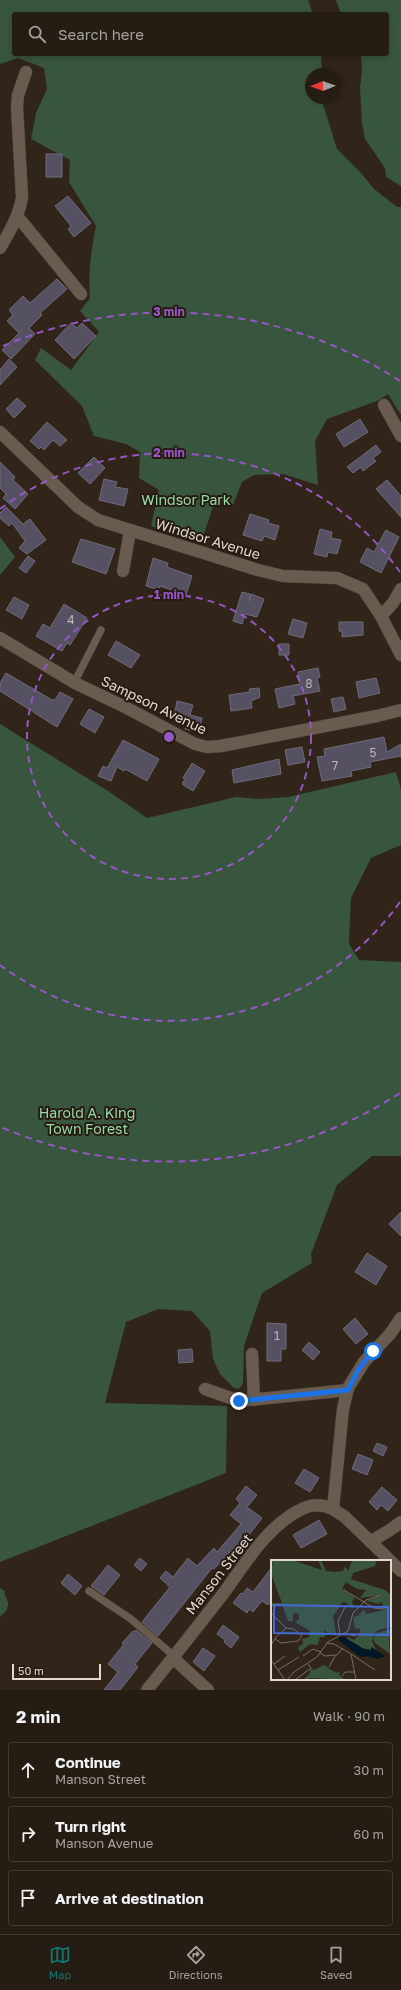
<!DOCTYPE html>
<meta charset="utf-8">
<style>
:root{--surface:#251c14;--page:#2d251d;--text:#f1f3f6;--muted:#a3a1a0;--line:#423a34;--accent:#0f766e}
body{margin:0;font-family:"Golos Text",sans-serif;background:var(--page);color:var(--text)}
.compass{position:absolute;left:305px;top:68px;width:36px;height:36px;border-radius:50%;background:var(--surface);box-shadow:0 2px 6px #0003;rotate:269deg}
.scale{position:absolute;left:12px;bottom:10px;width:89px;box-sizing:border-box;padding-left:4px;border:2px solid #e0d8d1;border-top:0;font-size:11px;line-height:14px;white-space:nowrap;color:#e0d8d1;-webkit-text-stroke:3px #271b11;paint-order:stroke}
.stop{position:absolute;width:12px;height:12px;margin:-9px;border:3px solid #1a73e8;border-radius:50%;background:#fff}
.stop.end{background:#1a73e8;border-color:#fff;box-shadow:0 1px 4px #0008}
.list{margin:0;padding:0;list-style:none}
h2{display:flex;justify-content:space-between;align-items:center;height:52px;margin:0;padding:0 16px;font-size:17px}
h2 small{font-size:13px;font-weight:400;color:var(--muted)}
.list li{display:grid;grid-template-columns:26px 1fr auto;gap:12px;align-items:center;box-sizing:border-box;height:56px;margin:0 8px 8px;padding:0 8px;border:1px solid var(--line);border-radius:4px}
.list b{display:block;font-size:15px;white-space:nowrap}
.list p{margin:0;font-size:13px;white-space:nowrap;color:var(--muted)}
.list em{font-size:13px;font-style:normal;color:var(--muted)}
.icon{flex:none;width:22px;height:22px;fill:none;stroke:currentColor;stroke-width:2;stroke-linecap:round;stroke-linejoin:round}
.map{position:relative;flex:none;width:401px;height:1690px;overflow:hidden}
.search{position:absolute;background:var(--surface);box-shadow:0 2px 6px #0003;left:12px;right:12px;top:12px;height:44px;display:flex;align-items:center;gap:10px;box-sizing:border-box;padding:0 14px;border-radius:4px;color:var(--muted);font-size:15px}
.sheet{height:244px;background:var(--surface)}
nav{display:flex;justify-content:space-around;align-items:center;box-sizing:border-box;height:56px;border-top:1px solid var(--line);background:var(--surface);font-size:11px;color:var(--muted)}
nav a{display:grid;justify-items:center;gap:2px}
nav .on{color:var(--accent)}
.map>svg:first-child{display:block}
</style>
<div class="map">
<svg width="401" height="1690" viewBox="0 0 401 1690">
<rect width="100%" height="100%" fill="#31251a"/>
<!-- green -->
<path fill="#38553e" d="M0,0H308L313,14H14V54H321L322,74H311V98H321L337,149L361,173L374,189L397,207H401V415L388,394L377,401L327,419L315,441L318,485L283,474L254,475L242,482L233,505L215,501L201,543L151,526L159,490L139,478L140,452L126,444L94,436L82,406L35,360L41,348L71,370L99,332L80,311L90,298C88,273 91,250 96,226L69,182L70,160L31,139L36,113L47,89L44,68L18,58L0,64Z
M336,0H401V186L386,177L385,168L365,139L362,123L360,87L362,71L361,54H387V14H341Z
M0,537L15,557L0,575Z
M0,724L108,791L147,818L236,797L259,799L288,797L396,772L401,789V845L371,858L351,898L349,944L359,960L401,962V1156H372L337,1185L311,1254L312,1263L262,1293L244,1346L243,1383L239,1389L234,1388L220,1374L213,1359L210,1331L192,1311L158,1309L126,1322L105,1403L227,1406L226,1473L0,1562Z
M0,1588L6,1592L4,1593C10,1605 10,1608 0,1617Z"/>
<!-- building -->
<path fill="#565162" stroke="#6e6a7a" d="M46,154H62V177H46Z
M68,196L91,223L74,237L68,229L71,226L55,206Z
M57,279L67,289L40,313L42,315L29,328L35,334L11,359L2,350L19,333L7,321L13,315L9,310L23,296L30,303Z
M71,323L77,328L82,323L96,336L74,359L55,340Z
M9,359L17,367L0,385V370Z
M17,398L26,406L14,418L6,409Z
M360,419L368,432L344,447L336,434Z
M47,422L67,440L60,446L53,440L44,450L41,447L39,449L30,441Z
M376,445L381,452L373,458L376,461L363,471L361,467L353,473L347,467Z
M94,457L105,468L90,484L78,473Z
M0,462L15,477L13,480L28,494L15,509L3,498L6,494L0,488Z
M104,479L117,482L115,487L128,489L124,506L99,500Z
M387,480L401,496V517L376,489Z
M6,507L23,524L30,519L46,540L27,554L19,548L25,541L12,523L9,526L0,518V513Z
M250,514L269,520L268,523L279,526L275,540L264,536L262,541L243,535Z
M320,529L332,532L331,538L341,540L337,554L328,552L327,557L314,554Z
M386,530L399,537L381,573L360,562L367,548L374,552Z
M81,539L115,549L106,574L72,562Z
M28,556L35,561L26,573L19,568Z
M153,558L168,563L167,567L192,576L186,595L160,586L159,590L146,586Z
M242,592L250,594L249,601L251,594L264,599L257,617L245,614L242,624L233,621Z
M14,597L29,605L22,619L6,610Z
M64,604L87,618L70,645L67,643L62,651L36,636L43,624L50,628Z
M293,619L307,623L303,638L288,634Z
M339,622H363V635L342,637V631H339Z
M116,641L140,655L131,668L108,655Z
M279,644H289V655H279Z
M318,668L320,677L317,678L320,691L293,696L295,704L279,708L275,689L300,684L298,672Z
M6,673L52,700H55L60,692L73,699L57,727L0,691V683Z
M376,678L380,693L359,698L356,682Z
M259,688L260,697L251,701L252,708L231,711L229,695L250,692L249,689Z
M343,697L346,709L334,712L331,699Z
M177,701L193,705L190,715L202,718L199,732L185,729L187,720L174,717Z
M89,709L104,717L95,733L80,724Z
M384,737L387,752L401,744V756L370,762L371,767L351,771L352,776L322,781L317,757L325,756L324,749Z
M123,740L159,759L147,781L125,769L124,771L117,767L111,781L98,776L103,766L107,768Z
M302,747L305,762L288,765L285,750Z
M279,759L281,774L234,783L232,770Z
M192,763L205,771L193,791L182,784L185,779L183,778Z
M401,1212V1236L389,1224Z
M367,1253L387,1266L376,1285L355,1272Z
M355,1318L368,1334L356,1344L343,1329Z
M267,1323L286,1324V1349H281V1361H267Z
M309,1342L320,1352L313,1360L302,1350Z
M192,1349L193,1362L179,1363L178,1350Z
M377,1443L387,1447L383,1456L373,1451Z
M358,1454L373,1460L367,1475L352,1469Z
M304,1469L319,1478L310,1492L295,1483Z
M246,1486L257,1495L247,1507L262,1518L235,1553L232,1550L214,1569L212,1568L158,1636L142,1622L170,1587L160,1578L166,1571L173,1577L188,1558L197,1566L214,1548L217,1552L241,1524L230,1515L240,1503L236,1499Z
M382,1487L397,1500L388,1511L381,1505L377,1510L369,1502Z
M319,1520L327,1534L301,1548L293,1535Z
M140,1558L147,1564L141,1571L134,1565Z
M108,1565L120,1575L104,1595L91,1586Z
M272,1567V1600L268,1605L262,1601L253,1612L249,1609L247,1613L233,1603L241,1593L243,1594L247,1588L253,1592Z
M68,1574L82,1586L75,1595L61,1583Z
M223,1625L239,1637L231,1648L224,1642L225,1640L217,1634Z
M136,1630L152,1643L135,1664L138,1667L120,1690H104L118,1672L108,1664L124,1644L122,1643L133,1631L134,1632Z
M203,1648L215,1656L204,1671L193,1662Z"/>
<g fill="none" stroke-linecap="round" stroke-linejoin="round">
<!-- lane casing -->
<g stroke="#4d433a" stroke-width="8">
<path id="lane" d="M74,683L101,630
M89,1591L131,1619L174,1656"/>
</g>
<!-- street casing -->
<g stroke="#4d433a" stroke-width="13">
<path id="street" d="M18,217L81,294
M0,248C10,231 19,216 22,197L17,107L18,95L26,72
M384,405L401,436
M0,432L78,507L98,520L258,570L283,576L337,578L363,589L381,616L401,655
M123,571L130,531
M381,616L393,603L401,589
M0,638L75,683L123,706L195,744L207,747L221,746L377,716L401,710
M401,1318L390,1334L364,1362L348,1388L343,1409L333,1509L345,1517L401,1571
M252,1354L254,1400
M205,1389L239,1401L348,1390
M370,1542L390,1530L401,1522
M173,1658L208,1690
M147,1690C173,1658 198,1626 223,1594C245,1564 268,1524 304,1508C313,1504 324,1505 333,1509"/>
</g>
<!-- lane -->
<use href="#lane" stroke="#6a5b4f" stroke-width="7"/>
<!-- street -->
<use href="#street" stroke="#6a5b4f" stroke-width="12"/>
</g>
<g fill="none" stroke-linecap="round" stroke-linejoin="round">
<!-- route -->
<path stroke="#1a73e8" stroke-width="5" d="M239,1401L348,1390L358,1370L373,1351"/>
</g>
<!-- distance rings -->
<g fill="none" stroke="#9457c4" stroke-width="2" stroke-dasharray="7 5">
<circle cx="169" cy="737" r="142"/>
<path d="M400 902A284 284 0 0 1 0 965M0 509A284 284 0 0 1 400 572"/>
<path d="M400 1093A425 425 0 0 1 3 1128M3 346A425 425 0 0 1 400 381"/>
</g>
<g text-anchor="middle" stroke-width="4" stroke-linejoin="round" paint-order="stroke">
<!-- number labels -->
<g font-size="12" fill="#beb6b5">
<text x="71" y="624">4</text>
<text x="309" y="688">8</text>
<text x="373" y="757">5</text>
<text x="335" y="770">7</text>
<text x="277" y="1340">1</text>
</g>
<!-- park labels -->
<g font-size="14" fill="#95dca5" stroke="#271b11">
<text x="186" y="505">Windsor Park</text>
<text x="87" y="1118">Harold A. King<tspan x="87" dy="16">Town Forest</tspan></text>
</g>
<!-- street labels -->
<g font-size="14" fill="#e0d8d1" stroke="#271b11">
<text transform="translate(208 539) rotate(17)" y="5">Windsor Avenue</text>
<text transform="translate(154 705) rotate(26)" y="5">Sampson Avenue</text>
<text transform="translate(219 1574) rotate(-52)" y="5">Manson Street</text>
</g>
</g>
<!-- overview -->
<g transform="translate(271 1560)">
<rect width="120" height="120" fill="#31251a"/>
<path d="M0,0H21L51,10L47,0H50L55,11L64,12L72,11L74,6L77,11L81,1L106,0L104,6L82,13L80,19L114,30L120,35V67L107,70L103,74L101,81L105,90L100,87V90L91,88L75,79L77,77L83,80L90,73L89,69L84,68L82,57L87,56L93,49L95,54L113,50L111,42L108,44L95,41L112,35L89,38L95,30L86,29L75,22L71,29L84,38L81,41L83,47L80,48L76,43L72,42L62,56L65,73L60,75L53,70L54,77H49L47,85L39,84L29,92L27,87L32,84L31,79L38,77L39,71L24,62L28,59V54L22,53V61H17L11,44L0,47V43H11L0,14V6L2,5ZM120,69L118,80L119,94L104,83L102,79L105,73ZM53,105L65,113L69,111L68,115L75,120L40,118L32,120L38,115L40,108L43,110Z" fill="#38553e"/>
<path d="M68,77H73L93,89L100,90V87L114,96L107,99L97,96L89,97L67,80Z" fill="#021728"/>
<path fill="none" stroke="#776d63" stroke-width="1" d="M73,30L103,48L113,49M0,53L15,68M75,73L83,76L90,73M69,75L67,61L75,45M56,83L63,84L80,94L85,120M0,85L5,77L15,68L23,69L31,76L27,81L10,83L4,79M49,93L54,96L66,95L72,88M80,94L104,110M32,96L42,89L50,92M0,100L14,120M3,104L14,96M58,107L64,96M7,110L28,97M71,116L74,112H84M16,120L23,112L46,97L57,82L77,71L82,53L95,40L110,35M24,120L40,108L36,103"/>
<path fill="#446ad7" fill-opacity="0.15" stroke="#446ad7" stroke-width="2" d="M3,45L117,47V75L3,73Z"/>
<rect width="120" height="120" fill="none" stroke="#e0d8d1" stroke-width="2"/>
</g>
<circle cx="169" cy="737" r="6" fill="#9457c4" stroke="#271b11" stroke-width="2"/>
<g font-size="12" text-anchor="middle" font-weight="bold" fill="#9457c4" stroke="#271b11" stroke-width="4" stroke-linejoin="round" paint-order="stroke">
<text x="169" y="316">3 min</text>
<text x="169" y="457">2 min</text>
<text x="169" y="599">1 min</text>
</g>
</svg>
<svg class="compass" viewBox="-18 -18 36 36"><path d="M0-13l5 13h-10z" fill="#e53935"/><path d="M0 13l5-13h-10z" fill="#a3a1a0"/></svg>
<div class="scale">50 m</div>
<div class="stop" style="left:373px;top:1351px"></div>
<div class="stop end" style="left:239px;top:1401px"></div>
<div class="search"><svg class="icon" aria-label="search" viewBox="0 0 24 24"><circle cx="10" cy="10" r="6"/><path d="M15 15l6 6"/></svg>Search here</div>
</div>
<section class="sheet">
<h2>2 min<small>Walk · 90 m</small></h2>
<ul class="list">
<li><svg class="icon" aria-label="ahead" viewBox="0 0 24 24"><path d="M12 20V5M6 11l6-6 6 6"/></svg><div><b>Continue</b><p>Manson Street</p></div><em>30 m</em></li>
<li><svg class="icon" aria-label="right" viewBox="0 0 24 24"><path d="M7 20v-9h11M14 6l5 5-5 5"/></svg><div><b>Turn right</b><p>Manson Avenue</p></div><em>60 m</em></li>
<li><svg class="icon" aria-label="arrive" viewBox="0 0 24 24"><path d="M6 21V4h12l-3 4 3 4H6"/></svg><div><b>Arrive at destination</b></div></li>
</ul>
</section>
<nav>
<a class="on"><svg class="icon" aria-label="map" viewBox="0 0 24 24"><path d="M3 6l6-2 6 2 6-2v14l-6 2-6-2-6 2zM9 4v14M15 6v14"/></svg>Map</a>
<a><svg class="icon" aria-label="directions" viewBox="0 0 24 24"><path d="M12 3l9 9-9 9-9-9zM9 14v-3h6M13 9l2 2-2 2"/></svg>Directions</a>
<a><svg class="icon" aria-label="saved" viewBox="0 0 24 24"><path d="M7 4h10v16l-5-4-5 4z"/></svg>Saved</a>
</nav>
